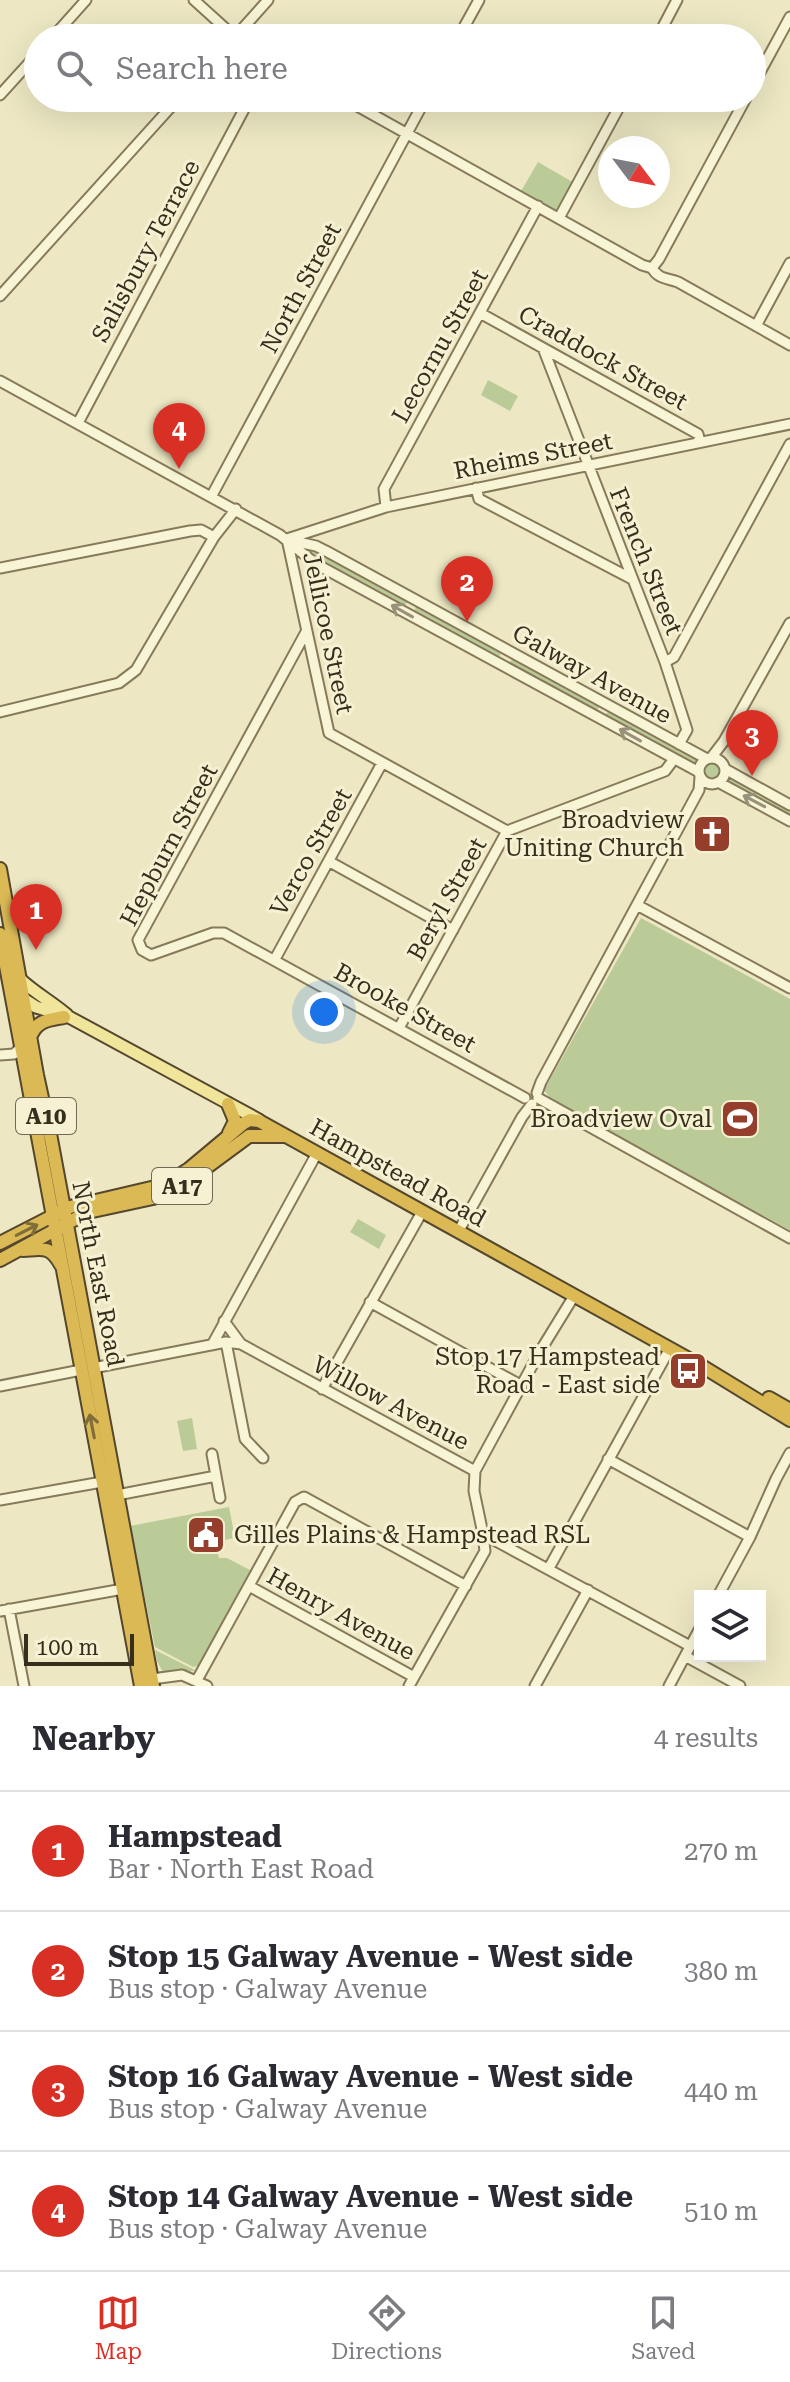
<!DOCTYPE html>
<meta charset="utf-8">
<style>
:root{--surface:#fff;--page:#f2f2f3;--text:#2b2b33;--muted:#7c7c81;--line:#e1e1e2;--accent:#d93025}
body{margin:0;font-family:"Roboto Serif",serif;background:var(--page);color:var(--text)}
.controls{position:absolute;right:24px;bottom:24px;display:grid;overflow:hidden;border-radius:0px;box-shadow:0 8px 32px #0002}
.controls button{width:72px;height:72px;display:grid;place-items:center;padding:0;border:0;border-bottom:2px solid var(--line);background:var(--surface);color:var(--text);font:40px sans-serif}
.compass{position:absolute;left:598px;top:136px;width:72px;height:72px;border-radius:50%;background:var(--surface);box-shadow:0 8px 32px #0002;rotate:122deg}
.scale{position:absolute;left:24px;bottom:20px;width:110px;box-sizing:border-box;padding-left:8px;border:4px solid #372f1e;border-top:0;font-size:22px;line-height:28px;white-space:nowrap;color:#372f1e;-webkit-text-stroke:6px #f5f1d2;paint-order:stroke}
.you{position:absolute;left:324px;top:1012px;width:28px;height:28px;margin:-20px;border:6px solid #fff;border-radius:50%;background:#1a73e8;box-shadow:0 0 0 12px #1a73e833}
.badge{display:grid;place-items:center;width:52px;height:52px;border-radius:50%;background:var(--accent);color:#fff;font-size:26px;font-weight:700}
.pin{position:absolute;translate:-50% -66px;filter:drop-shadow(0 2px 4px #0008)}
.pin::after{content:'';position:absolute;top:42px;width:28px;height:24px;background:inherit;clip-path:polygon(0 0,100% 0,50% 100%)}
.list{margin:0;padding:0;list-style:none}
h2{display:flex;justify-content:space-between;align-items:center;height:104px;margin:0;padding:0 32px;font-size:34px}
h2 small{font-size:26px;font-weight:400;color:var(--muted)}
.list li{display:grid;grid-template-columns:52px 1fr auto;gap:24px;align-items:center;box-sizing:border-box;height:120px;padding:0 32px;border-top:2px solid var(--line)}
.list b{display:block;font-size:30px;white-space:nowrap}
.list p{margin:0;font-size:26px;white-space:nowrap;color:var(--muted)}
.list em{font-size:26px;font-style:normal;color:var(--muted)}
.icon{flex:none;width:44px;height:44px;fill:none;stroke:currentColor;stroke-width:2;stroke-linecap:round;stroke-linejoin:round}
.map{position:relative;flex:none;width:790px;height:1686px;overflow:hidden}
.search{position:absolute;background:var(--surface);box-shadow:0 8px 32px #0002;left:24px;right:24px;top:24px;height:88px;display:flex;align-items:center;gap:20px;box-sizing:border-box;padding:0 28px;border-radius:44px;color:var(--muted);font-size:30px}
.sheet{height:584px;background:var(--surface)}
nav{display:flex;justify-content:space-around;align-items:center;box-sizing:border-box;height:112px;border-top:2px solid var(--line);background:var(--surface);font-size:22px;color:var(--muted)}
nav a{display:grid;justify-items:center;gap:4px}
nav .on{color:var(--accent)}
.map>svg:first-child{display:block}
</style>
<div class="map">
<svg width="790" height="1686" viewBox="0 0 790 1686">
<rect width="100%" height="100%" fill="#ede8c3"/>
<!-- green -->
<path fill="#bbcb97" d="M538,162L576,184L559,215L520,193Z
M488,380L518,396L510,411L481,395Z
M313,550L354,569L408,601L405,606H402C372,590 337,575 311,552Z
M417,604L503,651L498,658L414,612Z
M512,657L600,706L597,710L594,711L510,665Z
M609,709L699,757L695,766L607,718L606,715Z
M702 771a10 10 0 1 1 20 0a10 10 0 1 1-20 0Z
M728,774L790,806V817L724,782Z
M641,918L790,999V1230L551,1099L544,1090Z
M358,1219L386,1235L379,1249L350,1232Z
M192,1418L197,1449L183,1451L177,1421Z
M229,1507L235,1538L219,1541L220,1550L217,1551L219,1558H227L250,1570L198,1666L193,1667L155,1647L130,1526Z
M155,1650L193,1669L195,1671L163,1672L157,1661Z"/>
<g fill="none" stroke-linecap="round" stroke-linejoin="round">
<!-- minor casing -->
<g stroke="#877a5a" stroke-width="13">
<path id="minor" d="M194,0L236,38
M465,26L486,38
M52,38L86,0
M234,38L268,0
M458,38L479,0
M657,38L677,0
M752,87L790,17
M0,95L38,53
M343,98L642,265L652,268C658,279 667,278 678,282L790,345
M559,218L624,98
M652,268L659,259L746,98
M0,296L179,98
M480,313L698,434L700,442
M756,326L790,263
M543,348L665,662L687,730L679,744
M0,381L280,535L316,564L699,772
M78,423L250,98
M476,488L479,499L632,579
M211,497L426,98
M386,507L384,489L538,206
M287,539L329,733L507,831L665,771L674,759
M287,539L386,507L790,424
M289,540L316,546L326,551L707,759
M0,568L190,531L201,530L214,537
M306,632L138,940L142,950L151,955L213,933H224L525,1098
M665,662L674,657L790,444
M0,712L119,683L136,670L214,537L236,509
M699 771a13 13 0 1 1 26 0a13 13 0 1 1-26 0Z
M711,758L724,741L790,623
M725,769L790,805
M718,782L790,821
M330,862L453,930
M637,905L790,988
M275,959L382,763
M399,1028L507,831
M0,1055L14,1054L21,1047
M537,1093L541,1082L699,790L700,777
M538,1098L790,1238
M458,1232L522,1117L532,1104
M370,1302L522,1386
M224,1321L241,1344
M226,1342L245,1439L263,1458
M212,1345L317,1153
M93,1368L226,1342L241,1344L475,1471L474,1491L483,1534L690,1646
M0,1386L81,1370
M322,1389L422,1212
M212,1454L220,1498
M608,1459L750,1537
M475,1471L539,1353L574,1296
M117,1495L216,1476
M0,1500L102,1482
M549,1568L669,1350
M249,1586L414,1677
M718,1596L750,1537L776,1479L790,1453
M9,1609L24,1686
M0,1611L123,1589
M685,1656L740,1686
M152,1679L182,1675L207,1686
M197,1680L295,1502L304,1497L466,1586
M409,1686L485,1551L483,1534
M535,1686L588,1590
M669,1686L700,1628"/>
</g>
<!-- major casing -->
<g stroke="#54472e" stroke-width="15">
<path id="major" d="M20,979C35,993 52,1002 67,1015
M25,1000L36,1007L69,1017L259,1120"/>
</g>
<!-- highway casing -->
<g stroke="#54472e" stroke-width="16">
<path id="highway" d="M0,869L37,1075L51,1139L153,1686
M0,934L141,1686
M31,1035C38,1020 48,1020 64,1017
M228,1104L235,1121L229,1133
M0,1243L70,1207L164,1185L189,1169L244,1123L250,1120L259,1121L705,1368L790,1420
M23,1250C43,1249 50,1245 61,1265
M0,1260L88,1212L153,1198L180,1187L249,1136H284
M769,1398L790,1410"/>
</g>
<!-- minor -->
<use href="#minor" stroke="#f8f4d6" stroke-width="9"/>
<!-- major -->
<use href="#major" stroke="#f0e59b" stroke-width="11"/>
<!-- highway -->
<use href="#highway" stroke="#dbb955" stroke-width="12"/>
</g>
<!-- one-way arrows -->
<defs><path id="oneway-shaft" d="M-6 0H5M1.5-3L5.5 0L1.5 3" fill="none" stroke-width="1.6" stroke-linecap="round" stroke-linejoin="round" transform="scale(2)"/></defs>
<g stroke="#98927a">
<use href="#oneway-shaft" transform="translate(402 611) rotate(-151)"/>
<use href="#oneway-shaft" transform="translate(630 735) rotate(-151)"/>
<use href="#oneway-shaft" transform="translate(754 801) rotate(-152)"/>
</g>
<g stroke="#816d37">
<use href="#oneway-shaft" transform="translate(27 1230) rotate(-27)"/>
<use href="#oneway-shaft" transform="translate(92 1426) rotate(-101)"/>
</g>
<!-- icons -->
<defs>
<g id="church-square" transform="scale(2)"><rect x="-9" y="-9" width="18" height="18" rx="4" fill="#943e2b" stroke="#f5f1d2"/><path d="M-1.2-6h2.4v3.5h3.3v2.4h-3.3V6h-2.4V-.1h-3.3v-2.4h3.3Z" fill="#fff"/></g>
<g id="stadium-square" transform="scale(2)"><rect x="-9" y="-9" width="18" height="18" rx="4" fill="#943e2b" stroke="#f5f1d2"/><path d="M0-5a6.5 5 0 1 0 0 10a6.5 5 0 1 0 0-10ZM-3.5-1.8h7v3.6h-7Z" fill="#fff"/></g>
<g id="bus-square" transform="scale(2)"><rect x="-9" y="-9" width="18" height="18" rx="4" fill="#943e2b" stroke="#f5f1d2"/><path d="M-5-6H5V4H4V6H2V4H-2V6H-4V4H-5ZM-3.5-4V0h7V-4ZM-3.5 1.2v1.5H-2V1.2ZM2 1.2v1.5H3.5V1.2Z" fill="#fff"/></g>
<g id="civic-square" transform="scale(2)"><rect x="-9" y="-9" width="18" height="18" rx="4" fill="#943e2b" stroke="#f5f1d2"/><path d="M-.6-6.5H3V-4.5H.6V-3L4-1V1h2V6H-6V1h2V-1L-.6-3ZM-1.2 2.5V6h2.4V2.5Z" fill="#fff"/></g>
</defs>
<g fill-rule="evenodd">
<use href="#church-square" x="712" y="834"/>
<use href="#stadium-square" x="740" y="1119"/>
<use href="#bus-square" x="688" y="1371"/>
<use href="#civic-square" x="206" y="1535"/>
</g>
<g text-anchor="middle" stroke-width="6" stroke-linejoin="round" paint-order="stroke">
<!-- shield labels -->
<g fill="#f5f1d2" stroke="#706954" stroke-width="2">
<rect x="16" y="1098" width="60" height="36" rx="6"/>
<rect x="152" y="1168" width="60" height="36" rx="6"/>
</g>
<g font-size="22" font-weight="bold" fill="#372f1e">
<text x="46" y="1124">A10</text>
<text x="182" y="1194">A17</text>
</g>
<!-- street labels -->
<g font-size="24" fill="#372f1e" stroke="#f5f1d2">
<text transform="translate(146 251) rotate(-62)" y="8">Salisbury Terrace</text>
<text transform="translate(301 288) rotate(-62)" y="8">North Street</text>
<text transform="translate(440 346) rotate(-61)" y="8">Lecornu Street</text>
<text transform="translate(603 358) rotate(29)" y="8">Craddock Street</text>
<text transform="translate(533 456) rotate(-11)" y="8">Rheims Street</text>
<text transform="translate(646 561) rotate(68)" y="8">French Street</text>
<text transform="translate(328 633) rotate(78)" y="8">Jellicoe Street</text>
<text transform="translate(592 674) rotate(29)" y="8">Galway Avenue</text>
<text transform="translate(169 845) rotate(-62)" y="8">Hepburn Street</text>
<text transform="translate(311 852) rotate(-61)" y="8">Verco Street</text>
<text transform="translate(447 899) rotate(-61)" y="8">Beryl Street</text>
<text transform="translate(405 1008) rotate(29)" y="8">Brooke Street</text>
<text transform="translate(398 1173) rotate(29)" y="8">Hampstead Road</text>
<text transform="translate(98 1274) rotate(79)" y="8">North East Road</text>
<text transform="translate(391 1403) rotate(28)" y="8">Willow Avenue</text>
<text transform="translate(341 1614) rotate(29)" y="8">Henry Avenue</text>
</g>
<!-- poi labels -->
<g font-size="24" fill="#372f1e" stroke="#f5f1d2" text-anchor="end">
<text x="684" y="828">Broadview<tspan x="684" dy="28">Uniting Church</tspan></text>
<text x="712" y="1127">Broadview Oval</text>
<text x="660" y="1365">Stop 17 Hampstead<tspan x="660" dy="28">Road - East side</tspan></text>
<text x="234" y="1543" text-anchor="start">Gilles Plains &amp; Hampstead RSL</text>
</g>
</g>
</svg>
<div class="controls">
<button><svg class="icon" aria-label="layers" viewBox="0 0 24 24"><path d="M12 4l9 5-9 5-9-5zM3 14l9 5 9-5"/></svg></button>
</div>
<svg class="compass" viewBox="-18 -18 36 36"><path d="M0-13l5 13h-10z" fill="#e53935"/><path d="M0 13l5-13h-10z" fill="#7c7c81"/></svg>
<div class="scale">100 m</div>
<div class="you"></div>
<div class="pin badge" style="left:36px;top:950px">1</div>
<div class="pin badge" style="left:467px;top:622px">2</div>
<div class="pin badge" style="left:752px;top:776px">3</div>
<div class="pin badge" style="left:179px;top:469px">4</div>
<div class="search"><svg class="icon" aria-label="search" viewBox="0 0 24 24"><circle cx="10" cy="10" r="6"/><path d="M15 15l6 6"/></svg>Search here</div>
</div>
<section class="sheet">
<h2>Nearby<small>4 results</small></h2>
<ul class="list">
<li><span class="badge">1</span><div><b>Hampstead</b><p>Bar · North East Road</p></div><em>270 m</em></li>
<li><span class="badge">2</span><div><b>Stop 15 Galway Avenue - West side</b><p>Bus stop · Galway Avenue</p></div><em>380 m</em></li>
<li><span class="badge">3</span><div><b>Stop 16 Galway Avenue - West side</b><p>Bus stop · Galway Avenue</p></div><em>440 m</em></li>
<li><span class="badge">4</span><div><b>Stop 14 Galway Avenue - West side</b><p>Bus stop · Galway Avenue</p></div><em>510 m</em></li>
</ul>
</section>
<nav>
<a class="on"><svg class="icon" aria-label="map" viewBox="0 0 24 24"><path d="M3 6l6-2 6 2 6-2v14l-6 2-6-2-6 2zM9 4v14M15 6v14"/></svg>Map</a>
<a><svg class="icon" aria-label="directions" viewBox="0 0 24 24"><path d="M12 3l9 9-9 9-9-9zM9 14v-3h6M13 9l2 2-2 2"/></svg>Directions</a>
<a><svg class="icon" aria-label="saved" viewBox="0 0 24 24"><path d="M7 4h10v16l-5-4-5 4z"/></svg>Saved</a>
</nav>
